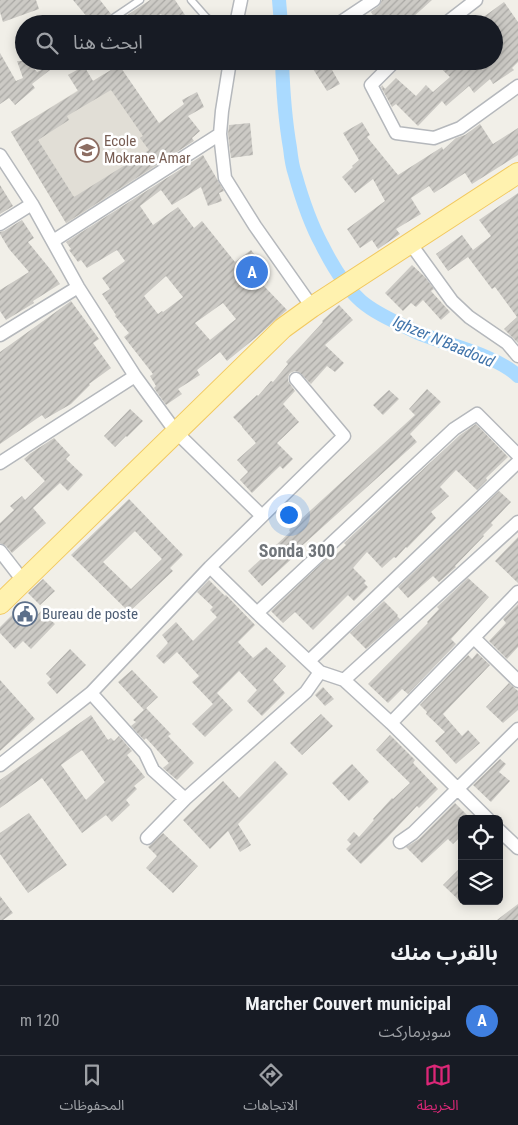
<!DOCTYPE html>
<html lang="ar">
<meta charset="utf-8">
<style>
:root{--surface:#171b24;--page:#242831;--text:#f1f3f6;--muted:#9ea1a6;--line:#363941;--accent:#db2777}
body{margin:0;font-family:"Roboto Condensed","Noto Sans Arabic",sans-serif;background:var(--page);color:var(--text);direction:rtl}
.controls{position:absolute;right:15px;bottom:15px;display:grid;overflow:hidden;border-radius:8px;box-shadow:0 2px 12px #0003}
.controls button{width:45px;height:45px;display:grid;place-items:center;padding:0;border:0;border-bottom:1px solid var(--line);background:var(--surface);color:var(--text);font:25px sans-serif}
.you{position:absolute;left:288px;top:514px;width:18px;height:18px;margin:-12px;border:4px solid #fff;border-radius:50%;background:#1a73e8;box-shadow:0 0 0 8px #1a73e833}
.badge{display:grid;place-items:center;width:32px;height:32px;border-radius:50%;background:var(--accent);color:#fff;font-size:16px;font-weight:700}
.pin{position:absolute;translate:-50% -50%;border:2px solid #fff;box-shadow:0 1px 5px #0006}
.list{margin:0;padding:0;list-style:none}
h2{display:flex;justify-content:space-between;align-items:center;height:65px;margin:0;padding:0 20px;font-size:21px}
h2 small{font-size:16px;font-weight:400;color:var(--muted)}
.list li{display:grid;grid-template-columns:32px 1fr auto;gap:15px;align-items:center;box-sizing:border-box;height:70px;padding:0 20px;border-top:1px solid var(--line)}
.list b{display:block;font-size:19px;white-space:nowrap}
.list p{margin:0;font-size:16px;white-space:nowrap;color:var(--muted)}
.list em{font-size:16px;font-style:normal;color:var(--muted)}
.icon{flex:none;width:28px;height:28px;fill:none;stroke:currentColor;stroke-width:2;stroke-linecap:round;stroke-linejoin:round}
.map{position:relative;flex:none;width:518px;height:920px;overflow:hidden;direction:ltr}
.search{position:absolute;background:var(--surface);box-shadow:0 2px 12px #0003;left:15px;right:15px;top:15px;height:55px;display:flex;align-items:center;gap:12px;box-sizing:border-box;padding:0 18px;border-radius:28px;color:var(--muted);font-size:19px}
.sheet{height:135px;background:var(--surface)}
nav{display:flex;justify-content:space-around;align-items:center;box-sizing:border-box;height:70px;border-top:1px solid var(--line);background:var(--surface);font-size:14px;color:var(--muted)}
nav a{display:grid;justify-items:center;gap:2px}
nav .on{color:var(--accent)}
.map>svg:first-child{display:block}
</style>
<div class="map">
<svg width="518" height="920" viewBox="0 0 518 920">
<defs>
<pattern id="building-hatch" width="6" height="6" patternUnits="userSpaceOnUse" patternTransform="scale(1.25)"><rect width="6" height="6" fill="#cccac5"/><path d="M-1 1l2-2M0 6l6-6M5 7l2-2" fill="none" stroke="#a9a8a4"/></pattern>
</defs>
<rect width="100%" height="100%" fill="#f1efe8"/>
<!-- education -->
<path fill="#e1ded6" d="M104,74L163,167L68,226L11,132Z"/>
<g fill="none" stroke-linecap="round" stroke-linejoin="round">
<!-- canal -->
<path stroke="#aadaff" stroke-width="14" d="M279,0L281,24
M282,61C283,91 285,119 290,148C291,157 292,166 295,174C302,199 310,223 322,245C332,265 344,286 361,301C376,314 396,322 414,331C445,345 493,353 518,376"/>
</g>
<!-- building -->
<path fill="url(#building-hatch)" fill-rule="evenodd" d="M0,0H36L39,9L3,22L0,12Z
M73,0H100L111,14L103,19L101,24H93Z
M150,0H175L191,24H167L161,14L146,24H114Z
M382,0H432L412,18L402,24H378L371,12L379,6Z
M504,2L518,22V62L512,68L514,70L493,84L490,79L474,93L469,86L446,106L442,101L418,126L396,104L392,107L381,87L382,85L385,89L396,78L416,96L426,85L433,92L450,77L433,61H494V24H474Z
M0,53L16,81L23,78L17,61H28L37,72L48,67L50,70L32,84L35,88L15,105L9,98L0,104Z
M308,61H327L340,84L327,91Z
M119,65L159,123L184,104L182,100L197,92L204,107L188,116L200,131L192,138L194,141L66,223L11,132L78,91L68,75L84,66L93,81ZM111,90L143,136L140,138L149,150L74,197L38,140L69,120L67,116Z
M362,122L370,135L367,137L398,175L442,147L443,150L456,138L465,135L480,124L493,144L518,128V155L472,184L465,173L434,193L429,186L411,198L421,214L396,229L400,234L378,249L372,240L360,248L347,229L385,201L373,179L355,193L342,177L353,167L352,166L359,160L343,133Z
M250,123L253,155L231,158L228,134L229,125Z
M203,155L224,191L219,193L222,201L208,206L201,187L172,205L161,190L140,206L153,225L178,207L194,228L202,221L235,262L251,250L258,259L256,260L268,282L263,285L287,310L254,339L227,361L220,352L197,370L200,375L178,389L182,394L166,405L154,388L156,386L150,376L153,374L124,337L129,333L115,316L116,315L102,294L110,289L102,278L125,261L117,250L87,268L81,260L78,262L69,250L71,249L66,242ZM166,276L183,297L163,312L162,311L158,314L144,296ZM223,303L236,319L210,340L195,323Z
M0,185L13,206L0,214Z
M518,193V343L504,329L517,317L495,287L492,289L468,257L448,271L436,254L462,235L473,250L491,236L479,220Z
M22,220L34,238L28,242L50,269L60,284L33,301L34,303L6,320L0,311V290L29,272L9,249L0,234V232L4,231Z
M412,265L425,277L434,289L431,291L450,312L441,320L423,300L416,307L411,303L403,311L385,293Z
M71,301L99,339L93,343L111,368L89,384L90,385L71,404L45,419L42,415L0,444V352Z
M339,305L353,320L325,345L344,363L335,372L327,366L311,384L299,372L295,371L290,373L288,377V381L295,391L283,404L299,422L277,443L293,459L283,469L280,466L252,493L240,480L248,472L237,460L256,443L242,427V426L233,417L257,395L258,396L271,381L273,382L288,364L286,362L323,322L322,321Z
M427,389L441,402L410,434L417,442L295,552L297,554L262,586L248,571L290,532L289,530L415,415L409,409Z
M389,390L399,399L383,415L373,405Z
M130,409L143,421L127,437L126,436L115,447L104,436Z
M476,424L508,457L486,478L487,480L477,490L456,470L440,487L449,496L431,512L436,518L407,548L406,547L396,558L394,557L382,568L367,552L353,568L366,581L364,583L368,587L354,601L348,595L313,630L295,612L283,623L271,611L328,557L330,560L346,545L344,543L460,435Z
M54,438L70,455L66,459L83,475L68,491L60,483L33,508L46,523L12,553L6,546L0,543V523L14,510L10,506L22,496L25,500L45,481L24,459L31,453Z
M499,491L511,502L491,523L493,525L483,535L484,536L455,566L456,567L439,582L433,576L408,598L398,587Z
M129,499L183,555L170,568L173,571L129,612L71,555ZM135,531L162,559L131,589L103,562Z
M518,537V583L495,561Z
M468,578L489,597L451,639L456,644L408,694L402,689L388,703L368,684L428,623L427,622L439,609L437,607Z
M43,579L55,591L40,605L28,593Z
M209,580L225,596L226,595L255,625L238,642L253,658L266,647L286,666L273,680L285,693L262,716L247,701L257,690L239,671L217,693L233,710L205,737L192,724L213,704L192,682L199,676L177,652L164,664L156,656L168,643L162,635L176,622L193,641L217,617L210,610L213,607L197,592Z
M384,601L398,615L397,616L400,619L366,649L350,633Z
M518,604V647L507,659L489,641L506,623L503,619Z
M41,611L55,624L31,649L23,641L15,649L0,633V627L15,612L27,626Z
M70,649L86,665L57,694L47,683L51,679L46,674Z
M477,653L490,665L443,714L462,736L468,730L480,743L456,764L435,741L445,732L426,714L427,712L420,705L468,655L472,659Z
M132,670L158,697L144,710L118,682Z
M0,680L35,719L0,751Z
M509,683L518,691V710L503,723L486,707Z
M323,687L334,699L325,706L315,695Z
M146,708L171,734L168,736L194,763L177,780L163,768L169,763L146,738L144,740L131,726L136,722L133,720Z
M321,714L333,726L302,755L290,743Z
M91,715L108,740L111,738L114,741L119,736L132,751L127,755L145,777L134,786L137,789L126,800L130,805L112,822L106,815L82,833L42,778L0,808V780ZM82,750L105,782L86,800L61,765Z
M390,735L415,760L413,763L438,789L419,808L417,806L387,838L361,864L346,849L351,844L347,840L354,832L359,837L374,820L373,819L392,798L393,799L410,783L376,750Z
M500,759L506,764L499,772L510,781L491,802L473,785Z
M275,761L288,774L238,824L251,845L240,852L228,831L210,849L183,820L223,781L239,798Z
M352,764L369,782L349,801L332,783Z
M455,803L471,819H462V835L453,844L448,839L422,863L406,847L419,839Z
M29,813L67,865L28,893L0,854V833Z
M163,833L198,866L173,893L146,868L157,856L148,847Z
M462,866V903L443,885Z
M0,896L13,913L3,920H0Z
M518,904V920H497Z"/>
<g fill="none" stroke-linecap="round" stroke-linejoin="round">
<!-- service casing -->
<g stroke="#b5b8bc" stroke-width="9">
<path id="service" d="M191,0L206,17L214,24
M106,23L140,0"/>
</g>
<!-- minor casing -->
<g stroke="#b5b8bc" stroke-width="15">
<path id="minor" d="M236,24L241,0
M338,24L374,0
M445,24L476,0
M395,61L371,85L396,133L434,138L460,128L518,86
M220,134L222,111L230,61
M0,155L32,204L78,287L135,376L176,432L262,516
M0,224L32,204
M53,241L220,134L225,178L255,226L312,307
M410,243L452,301L469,317L507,343L518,356
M0,335L78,287
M0,463L135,376
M0,551L24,582
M210,567L257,613L320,672L344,680L391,723L488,819
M257,613L454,429L477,414L518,455
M474,638L518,681
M309,661L518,462
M344,680L518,522
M91,693L145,753L153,770L185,799L306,692L320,672
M391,723L518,592
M0,765L91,693L210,567L344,436L296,379
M499,830L518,848
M147,838L185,799
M400,842L413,833L518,729"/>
</g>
<!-- primary casing -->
<g stroke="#f2c960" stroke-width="22">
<path id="primary" d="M0,604L283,328L312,307L518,173"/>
</g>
<!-- service -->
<use href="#service" stroke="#fff" stroke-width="6"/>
<!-- minor -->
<use href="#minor" stroke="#fff" stroke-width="12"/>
<!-- primary -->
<use href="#primary" stroke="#fff2af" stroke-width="20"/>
</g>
<!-- icons -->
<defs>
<g id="school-ring" transform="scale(1.25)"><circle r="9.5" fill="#fff" stroke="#8d6e63" stroke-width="1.5"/><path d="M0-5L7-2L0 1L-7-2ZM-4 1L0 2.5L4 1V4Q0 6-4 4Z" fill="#8d6e63"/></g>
<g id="civic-ring" transform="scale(1.25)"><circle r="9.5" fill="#fff" stroke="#5c6f8a" stroke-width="1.5"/><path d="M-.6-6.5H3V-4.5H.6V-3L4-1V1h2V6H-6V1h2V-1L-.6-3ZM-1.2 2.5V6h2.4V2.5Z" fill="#5c6f8a"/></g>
</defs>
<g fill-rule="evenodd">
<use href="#school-ring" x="87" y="150"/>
<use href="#civic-ring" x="25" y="614"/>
</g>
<g text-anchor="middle" stroke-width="5" stroke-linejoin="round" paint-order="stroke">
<!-- education labels -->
<g font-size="15" fill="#785e54" stroke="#fff" text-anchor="start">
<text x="104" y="146">Ecole<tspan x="104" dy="17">Mokrane Amar</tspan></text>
</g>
<!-- service labels -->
<g font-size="15" fill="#4e5e75" stroke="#fff" text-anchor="start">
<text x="42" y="619">Bureau de poste</text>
</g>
<!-- water labels -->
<g font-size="16" font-style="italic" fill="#4174aa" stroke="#fff">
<text transform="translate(444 341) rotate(23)" y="6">Ighzer N'Baadoud</text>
</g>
<!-- quarter labels -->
<g font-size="18" font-weight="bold" fill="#70757a" stroke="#fff">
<text x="297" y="557">Sonda 300</text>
</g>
</g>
</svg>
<div class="controls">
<button><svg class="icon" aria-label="locate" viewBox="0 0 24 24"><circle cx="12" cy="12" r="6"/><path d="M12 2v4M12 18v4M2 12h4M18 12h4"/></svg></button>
<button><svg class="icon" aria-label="layers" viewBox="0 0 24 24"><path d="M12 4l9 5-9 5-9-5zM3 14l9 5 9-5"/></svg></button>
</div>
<div class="you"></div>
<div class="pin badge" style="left:252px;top:272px;background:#3f7fe0">A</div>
<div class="search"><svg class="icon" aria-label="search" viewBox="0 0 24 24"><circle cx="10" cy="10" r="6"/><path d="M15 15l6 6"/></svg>ابحث هنا</div>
</div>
<section class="sheet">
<h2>بالقرب منك<small></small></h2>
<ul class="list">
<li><span class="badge" style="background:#3f7fe0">A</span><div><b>Marcher Couvert municipal</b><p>سوبرماركت</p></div><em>120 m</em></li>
</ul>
</section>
<nav>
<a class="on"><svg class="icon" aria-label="map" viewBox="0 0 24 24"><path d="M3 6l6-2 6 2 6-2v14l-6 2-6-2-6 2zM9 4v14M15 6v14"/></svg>الخريطة</a>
<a><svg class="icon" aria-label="directions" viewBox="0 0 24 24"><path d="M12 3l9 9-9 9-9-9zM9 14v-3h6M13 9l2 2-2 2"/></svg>الاتجاهات</a>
<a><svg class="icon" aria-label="saved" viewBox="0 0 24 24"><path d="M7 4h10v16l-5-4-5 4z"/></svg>المحفوظات</a>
</nav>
